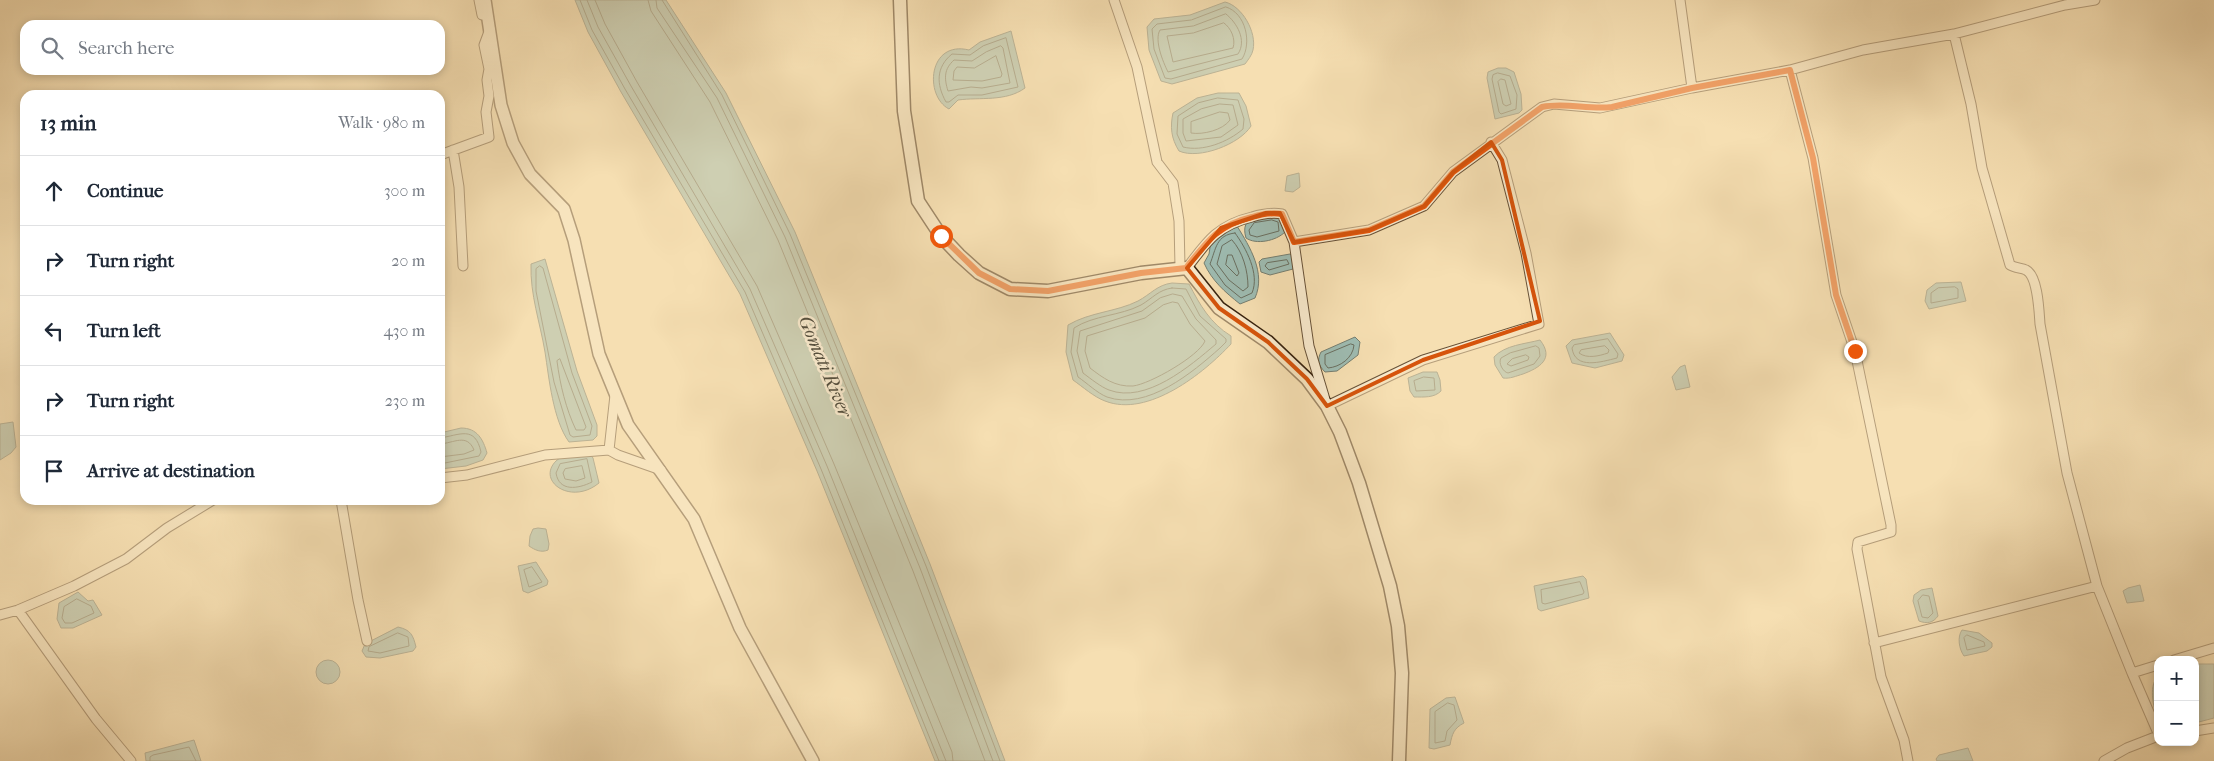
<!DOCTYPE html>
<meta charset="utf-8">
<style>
:root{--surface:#fff;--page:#f2f2f3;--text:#1f2937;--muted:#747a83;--line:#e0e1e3}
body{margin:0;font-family:"IM FELL French Canon",serif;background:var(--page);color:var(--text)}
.controls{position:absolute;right:15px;bottom:15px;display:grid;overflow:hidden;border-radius:10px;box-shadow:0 2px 8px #0003}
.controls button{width:45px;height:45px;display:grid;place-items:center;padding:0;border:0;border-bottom:1px solid var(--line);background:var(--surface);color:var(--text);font:25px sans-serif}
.stop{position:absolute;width:15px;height:15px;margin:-11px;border:4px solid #ea580c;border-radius:50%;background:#fff}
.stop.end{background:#ea580c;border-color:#fff;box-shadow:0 1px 5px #0008}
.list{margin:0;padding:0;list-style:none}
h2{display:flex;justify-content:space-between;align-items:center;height:65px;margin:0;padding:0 20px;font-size:21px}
h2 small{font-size:16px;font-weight:400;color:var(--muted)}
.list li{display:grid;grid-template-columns:32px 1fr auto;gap:15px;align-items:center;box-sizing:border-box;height:70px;padding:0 20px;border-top:1px solid var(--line)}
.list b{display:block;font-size:19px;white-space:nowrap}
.list em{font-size:16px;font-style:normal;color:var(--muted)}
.icon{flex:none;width:28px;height:28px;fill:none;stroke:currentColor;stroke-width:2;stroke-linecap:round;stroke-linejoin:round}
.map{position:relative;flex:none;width:2214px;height:761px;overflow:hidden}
.search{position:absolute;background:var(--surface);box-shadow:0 2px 8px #0003;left:20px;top:20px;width:425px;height:55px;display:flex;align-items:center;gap:12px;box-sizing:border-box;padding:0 18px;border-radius:15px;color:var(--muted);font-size:19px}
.panel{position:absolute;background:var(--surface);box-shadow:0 2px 8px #0003;left:20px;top:90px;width:425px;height:415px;border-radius:15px}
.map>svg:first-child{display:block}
</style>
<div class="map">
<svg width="2214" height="761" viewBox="0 0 2214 761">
<rect width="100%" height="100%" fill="#f6dfb2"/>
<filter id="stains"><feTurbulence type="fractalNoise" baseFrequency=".004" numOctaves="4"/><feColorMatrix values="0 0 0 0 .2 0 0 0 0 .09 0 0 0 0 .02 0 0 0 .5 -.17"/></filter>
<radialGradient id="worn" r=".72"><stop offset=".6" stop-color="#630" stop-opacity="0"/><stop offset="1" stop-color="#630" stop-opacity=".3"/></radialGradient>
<!-- water -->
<path fill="#9ebcb2" stroke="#757e70" d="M575,0H666L726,93L795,232L930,564L1005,761H935L817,471L740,294L621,92L588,32Z
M1225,2C1242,6 1257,32 1253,50C1252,55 1248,60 1245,64L1172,84L1161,81L1149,50L1147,27L1154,19L1190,15Z
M1011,31L1025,88C1006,102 980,97 958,100L949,109C924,96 928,40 969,50L980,42Z
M1498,68H1506L1514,72L1521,94L1522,110L1519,113L1495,119L1487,78L1488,72Z
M1218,93H1239L1246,106L1251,126C1240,144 1199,160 1179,151C1171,138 1170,127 1173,113L1197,98Z
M1299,173L1300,187L1293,192L1285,191L1287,176Z
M1279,216L1285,227V232C1276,241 1256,245 1246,238C1239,214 1262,218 1279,216Z
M1237,226C1250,247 1266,273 1255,298L1240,304C1225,292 1212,281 1204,263L1209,254L1211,241L1221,231Z
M1290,254L1293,256L1295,264L1293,269L1270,275L1261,272L1259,262L1262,259Z
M545,259L577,371L597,425V436L593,440L569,442C553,420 549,378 545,352C540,322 530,295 531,264Z
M1961,282L1966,301L1929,309L1925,301L1927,290L1936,283Z
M1172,283L1189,284C1200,305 1210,323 1231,336V344C1204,373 1148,418 1105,401C1094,397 1083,387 1073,380L1066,352L1068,325C1090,312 1116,312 1138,301C1151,294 1157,285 1172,283Z
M1610,333L1624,355L1622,361L1595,368L1572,363L1566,346L1572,340Z
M1355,337L1360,342L1358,355L1337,371L1325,372C1318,365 1317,360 1321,352Z
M1540,340C1555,359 1539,368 1523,374C1516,376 1510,379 1503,378L1495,365L1494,357C1505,345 1525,344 1540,340Z
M1685,365L1690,387L1676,390L1672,377L1680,367Z
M1423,372H1437L1440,380L1441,391C1434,398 1424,397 1414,397L1410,391L1408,378Z
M13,422L16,447L11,453L0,460V424Z
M461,428C477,428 483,439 487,453L483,460L466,466L440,469V433Z
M590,454L593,458L599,483C571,506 536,481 556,461C562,454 582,455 590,454Z
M538,528L546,529L549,544L548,550C541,553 535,550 529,546L530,536L533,529Z
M536,562L548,581L547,585L528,593L523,591L518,566Z
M1583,576L1586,579L1589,598L1541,611L1538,609L1534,586Z
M2140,585L2144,601L2127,603L2123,591L2128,588Z
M1932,588L1938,616C1933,623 1927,624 1919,621L1913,601L1914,595L1921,590Z
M78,592L88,601L93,600L102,615L73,628H61L57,619L59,603Z
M398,627C411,630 413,635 416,647L413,651L380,658L366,657L362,651L365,644Z
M1962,630L1979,633L1992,643V647L1987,651L1964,656C1959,649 1957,637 1962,630Z
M316 672a12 12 0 1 1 24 0a12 12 0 1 1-24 0Z
M2195,664H2214V718L2195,723Z
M2158,676V723C2155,710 2147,688 2158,676Z
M1455,697L1464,723C1454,728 1452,734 1450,745L1434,749L1429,748L1430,709L1446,698Z
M194,740L201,761H146L145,753Z
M1968,748L1973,761H1937L1936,759L1939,755Z"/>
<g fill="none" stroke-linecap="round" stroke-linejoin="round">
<!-- shore -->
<path stroke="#6a6f60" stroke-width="1" d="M580,0L592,30L625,89L745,292L821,469L939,761
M587,0L598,27L631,86L750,289L827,466L946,761
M595,0L605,24L637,82L757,286L834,464L952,752L953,761
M648,0L651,11L710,102L778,240L913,571L985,761
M656,0L657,8L717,98L785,237L920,568L993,761
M662,0L722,95L790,234L926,566L1000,761
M1226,7C1246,13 1252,43 1242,59L1171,79L1165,78L1154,49L1152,29L1157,24L1191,20Z
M1226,14C1237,23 1247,40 1238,54L1168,72C1163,62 1154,40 1160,30L1193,26Z
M1224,23C1231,28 1236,39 1233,48L1173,62L1167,36L1193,33Z
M1006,38L1018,87L982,95H958L949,102H946C936,84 936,67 952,54L970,55L983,46Z
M1001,46L1003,48L1010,83L982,88L971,87L948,91C944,78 944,69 954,60L972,61L986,52Z
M996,56L1002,74L1001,77L982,81L953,80L954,71L957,67L974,68Z
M1498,73L1510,76L1517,95L1516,109L1501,114L1499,112L1492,79L1493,75Z
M1501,79L1505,80L1511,104L1506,106L1503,104L1498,82Z
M1218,98L1238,100L1244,119L1243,129C1228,142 1203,152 1183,147L1177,134L1178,116L1198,103Z
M1220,104L1233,105L1238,125L1221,137L1186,141L1183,133V119L1201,109Z
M1220,112L1228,113L1230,120C1223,130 1203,135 1191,133V122Z
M1272,220L1278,222L1279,231L1257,237L1250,235L1249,230L1254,223Z
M1235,233C1246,248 1260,274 1252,293L1241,298L1225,285L1210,264C1216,249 1216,235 1235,233Z
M1232,240C1243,252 1248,271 1248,287L1243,291L1229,280L1217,264L1222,246Z
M1228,255H1232L1239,273L1237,276L1226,265Z
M1287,260L1289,264L1269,270L1265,266L1267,263Z
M540,266L543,268L572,373L592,426L590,435L573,437L570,435L554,382L536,291V269Z
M1955,287L1958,289V298L1931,303V293L1938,288Z
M1172,288L1186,289L1200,316L1226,339V342L1220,348C1193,372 1147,411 1107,397C1097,393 1087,383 1078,377L1071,352L1074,328C1094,315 1120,316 1141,305C1153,298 1158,290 1172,288Z
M1173,294L1182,296L1196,319L1216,340V344C1190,366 1146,404 1109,390C1101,387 1091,379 1083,373L1077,351L1080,331L1142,311L1160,298Z
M1173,302L1178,303L1190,324L1205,341C1199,356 1150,384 1133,386C1115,387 1103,378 1090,368L1085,351L1087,336L1145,318L1163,305Z
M1608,339L1618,354L1617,358C1601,362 1575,370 1572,348L1574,345Z
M1351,344L1354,345C1353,358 1340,367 1328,368L1325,364V355Z
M1536,346L1539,348L1540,356L1534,364L1508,373C1503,372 1498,363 1501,358L1510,353Z
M1605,346L1609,350L1608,353C1599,356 1587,359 1579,353L1581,350Z
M1526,355L1529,357L1528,360L1511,366L1507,364L1512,359Z
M560,359L586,427L584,430H576C566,409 560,385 557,361Z
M1424,377L1434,378L1435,390L1416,391L1414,381Z
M440,438C460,435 475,425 481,452L479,456L440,464
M440,444C454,443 467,433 474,450L464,454L440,457
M587,459L592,482C578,489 559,492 556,473L560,464Z
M582,466L585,478L576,481L565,479L563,473L565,469Z
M532,567L542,582L529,587L524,570Z
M1580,582L1584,592L1583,594L1545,604L1542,603L1541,590Z
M1923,595L1929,596L1933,613L1928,618L1922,617L1918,601Z
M77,599L91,606L94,613L72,623H65L62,618L64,607Z
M398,633L408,637L409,646L380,653L368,651L369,647Z
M1967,635L1984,642L1985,646L1967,650L1964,638Z
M1448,703L1454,705L1457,720L1447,731L1445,741L1435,743V712Z
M150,761V757L153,755L189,747L196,761"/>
<!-- minor casing -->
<g stroke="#675137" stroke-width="11">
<path id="minor" d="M479,0L482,15
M1114,0L1137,67L1157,162L1173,183L1179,221L1180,267
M1680,0L1692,88L1790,70L1863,50L1954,34L2065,5L2095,0
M1790,70L1813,158L1836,295L1855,351L1891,525V532L1858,542L1857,549L1881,677L1904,740L1908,761
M1491,142L1502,160L1526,253L1539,324L1423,360L1327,406L1309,346L1294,242L1369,230L1424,206L1453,172L1542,107L1554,104L1600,108L1692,88
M453,150L459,187L463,266
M440,155L489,137L486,112L489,96L487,80L489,69L484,45L490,29
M1187,268C1207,241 1218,225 1252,217C1262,214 1272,212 1282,214L1294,242
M609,450L618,455L661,470
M440,478L467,475L545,455L609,450L615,395
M341,500L358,600L367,641
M2097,586L2132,673L2158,665
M18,610L74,586L126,559L167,528L213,500
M0,615L18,610L96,719L131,761
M1874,643L2097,586L2067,473L2040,324C2039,311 2038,276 2026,270C2021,268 2015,268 2010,265L1982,168L1971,104L1954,34
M2174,660L2214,648
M2132,673L2158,733
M2195,731L2214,728
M2104,761L2127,748L2158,736"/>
</g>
<!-- tertiary casing -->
<g stroke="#675137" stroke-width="14">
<path id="tertiary" d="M485,0L501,105L513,143L530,174L564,209L574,240L599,354L628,425L694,519L740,628L813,761"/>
</g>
<!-- secondary casing -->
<g stroke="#37220e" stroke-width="15">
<path id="secondary" d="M900,0L904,111L918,201L941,236L959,255L979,273L1010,289L1048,291L1141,273L1187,268L1219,308L1268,342L1307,379L1327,406L1340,432L1359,483L1390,586L1398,626L1402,673L1399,761"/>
</g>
<!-- minor -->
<use href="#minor" stroke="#f9eacd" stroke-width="9"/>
<!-- tertiary -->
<use href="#tertiary" stroke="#f9eacd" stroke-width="11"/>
<!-- secondary -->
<use href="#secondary" stroke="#f9eacd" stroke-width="12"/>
</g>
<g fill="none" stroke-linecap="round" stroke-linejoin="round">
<!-- route -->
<path stroke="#ea580c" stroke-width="6" d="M941,236L979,273L1010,289L1048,291L1141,273L1186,268C1207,241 1218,225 1252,217C1262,214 1272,212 1282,214L1294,242L1369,230L1424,206L1453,172L1542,107C1565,102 1589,110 1612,107L1692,88L1790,70L1813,158L1836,295L1855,351"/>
</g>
<!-- marked area -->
<path d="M0 0H2214V761H0ZM1491,142L1502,160L1540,321L1423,360L1327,406L1307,379L1268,342L1219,308L1187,268L1221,228L1266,213H1280L1294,242L1369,230L1424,206L1453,172Z" fill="#f6dfb2" fill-opacity=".55" fill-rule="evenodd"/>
<path fill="none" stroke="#d6540c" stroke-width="4" stroke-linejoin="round" d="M1491,142L1502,160L1540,321L1423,360L1327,406L1307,379L1268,342L1219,308L1187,268L1221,228L1266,213H1280L1294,242L1369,230L1424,206L1453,172Z"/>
<g text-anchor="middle" stroke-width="5" stroke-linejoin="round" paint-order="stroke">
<!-- water labels -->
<g font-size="19" font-style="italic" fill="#56503f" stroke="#f9eacd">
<text transform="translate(826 366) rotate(67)" y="7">Gomati River</text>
</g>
</g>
<rect width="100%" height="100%" filter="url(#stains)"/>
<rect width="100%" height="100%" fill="url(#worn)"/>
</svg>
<div class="controls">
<button>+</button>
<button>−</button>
</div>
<div class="stop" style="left:941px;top:236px"></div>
<div class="stop end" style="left:1855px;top:351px"></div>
<div class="search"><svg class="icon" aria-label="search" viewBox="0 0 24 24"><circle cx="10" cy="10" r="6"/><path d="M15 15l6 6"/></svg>Search here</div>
<section class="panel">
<h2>13 min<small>Walk · 980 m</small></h2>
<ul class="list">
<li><svg class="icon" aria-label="ahead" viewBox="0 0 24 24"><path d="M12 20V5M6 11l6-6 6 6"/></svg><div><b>Continue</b></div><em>300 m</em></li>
<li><svg class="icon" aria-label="right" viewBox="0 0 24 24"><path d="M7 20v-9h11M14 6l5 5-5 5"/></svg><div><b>Turn right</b></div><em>20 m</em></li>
<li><svg class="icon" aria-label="left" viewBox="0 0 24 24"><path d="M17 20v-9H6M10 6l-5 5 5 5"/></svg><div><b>Turn left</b></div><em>430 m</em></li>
<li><svg class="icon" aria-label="right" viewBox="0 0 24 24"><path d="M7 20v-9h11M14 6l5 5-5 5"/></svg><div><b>Turn right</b></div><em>230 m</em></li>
<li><svg class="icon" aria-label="arrive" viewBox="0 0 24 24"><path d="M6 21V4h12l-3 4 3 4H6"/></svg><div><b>Arrive at destination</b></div></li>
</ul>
</section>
</div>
